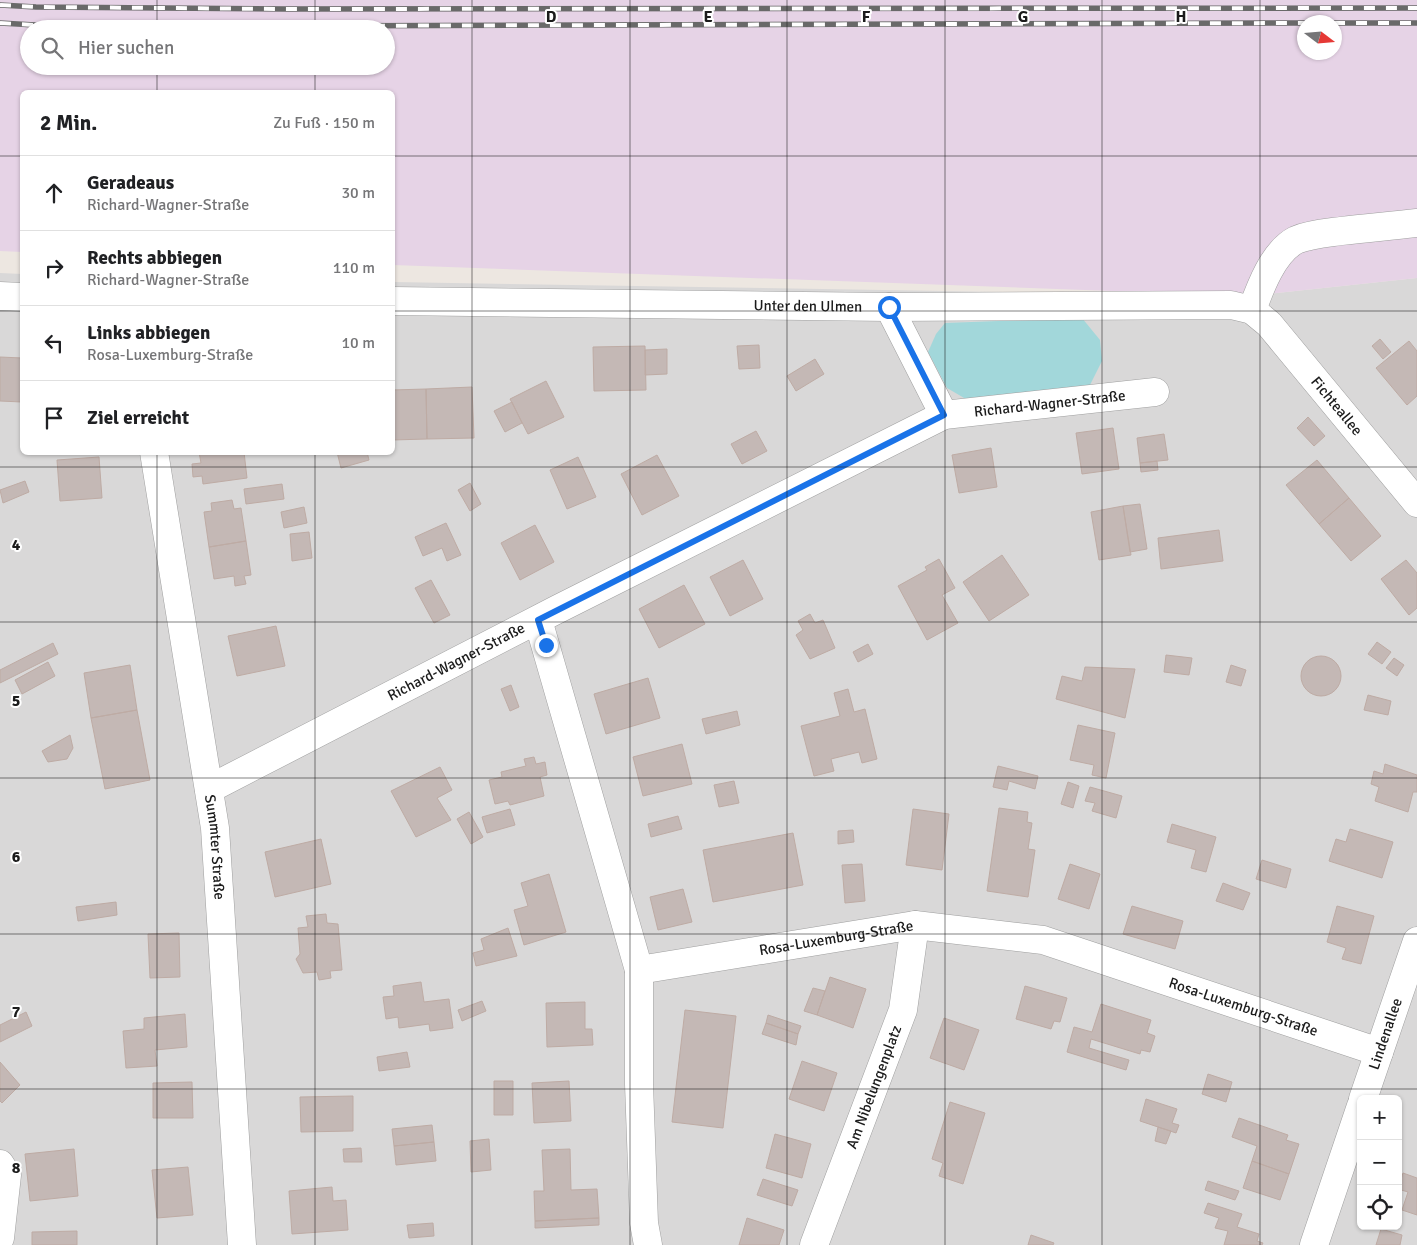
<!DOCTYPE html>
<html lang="de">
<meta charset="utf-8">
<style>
:root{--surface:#fff;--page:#f6f6f6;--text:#202124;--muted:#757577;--line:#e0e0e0}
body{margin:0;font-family:Signika,sans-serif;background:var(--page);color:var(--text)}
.controls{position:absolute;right:15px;bottom:15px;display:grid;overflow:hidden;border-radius:8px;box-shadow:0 1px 4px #0004}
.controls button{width:45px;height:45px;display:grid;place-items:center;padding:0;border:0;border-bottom:1px solid var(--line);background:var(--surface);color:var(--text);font:25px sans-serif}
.compass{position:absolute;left:1297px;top:15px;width:45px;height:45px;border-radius:50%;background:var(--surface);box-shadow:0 1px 4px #0004;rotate:106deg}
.stop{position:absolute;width:15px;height:15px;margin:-11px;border:4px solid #1a73e8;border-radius:50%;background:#fff}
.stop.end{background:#1a73e8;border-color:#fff;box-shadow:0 1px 5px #0008}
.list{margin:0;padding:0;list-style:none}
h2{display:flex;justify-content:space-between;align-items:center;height:65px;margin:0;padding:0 20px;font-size:21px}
h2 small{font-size:16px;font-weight:400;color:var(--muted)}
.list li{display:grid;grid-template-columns:32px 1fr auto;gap:15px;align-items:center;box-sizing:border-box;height:75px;padding:0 20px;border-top:1px solid var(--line)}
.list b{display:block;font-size:19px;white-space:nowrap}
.list p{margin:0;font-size:16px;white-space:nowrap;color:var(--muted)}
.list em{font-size:16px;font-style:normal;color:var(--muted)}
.icon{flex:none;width:28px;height:28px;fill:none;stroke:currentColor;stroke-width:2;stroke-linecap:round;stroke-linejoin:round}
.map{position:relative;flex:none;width:1417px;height:1245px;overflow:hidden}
.search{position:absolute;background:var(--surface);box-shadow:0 1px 4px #0004;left:20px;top:20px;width:375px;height:55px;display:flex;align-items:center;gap:12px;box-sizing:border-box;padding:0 18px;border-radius:28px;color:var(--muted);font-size:19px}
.panel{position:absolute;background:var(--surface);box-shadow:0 1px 4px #0004;left:20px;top:90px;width:375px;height:365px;border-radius:8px}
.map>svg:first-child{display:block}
</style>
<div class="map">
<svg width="1417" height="1245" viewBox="0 0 1417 1245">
<rect width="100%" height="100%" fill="#ede7e1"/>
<!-- residential -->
<path fill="#d9d8d8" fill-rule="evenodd" d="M0,273L22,274V452H392L393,282L1250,296L1417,278V1245H0ZM1361,1099H1398V1226H1361Z"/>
<!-- industrial -->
<path fill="#e6d3e6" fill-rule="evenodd" d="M0,0H1417V278L1250,296L393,265L392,92H22V252L0,251ZM1304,22H1334V52H1304ZM29,29H386V66H29Z"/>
<!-- water -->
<path fill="#a2d7da" d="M1082,318L1100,340L1102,361L1089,387L971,402L947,388L928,352L936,334L945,323Z"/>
<!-- building -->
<path fill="#c4b8b5" stroke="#beaba4" d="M1380,339L1391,352L1383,359L1372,346Z
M1409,341L1417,351V396L1407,405L1376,368Z
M759,345L760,368L739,369L737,346Z
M645,346L646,390L594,391L593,347Z
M667,349V374L645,375V350Z
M0,357L22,358V402L0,401Z
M815,359L824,374L796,391L787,376Z
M546,381L564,417L528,434L510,399Z
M472,387L474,438L427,439L426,389Z
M426,389L427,439L392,440V390Z
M512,402L522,423L505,432L494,411Z
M1308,417L1325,436L1314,446L1297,428Z
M1113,428L1119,469L1082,474L1076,433Z
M756,431L767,451L742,464L731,444Z
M1164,434L1168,460L1140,463L1137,438Z
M991,448L997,487L959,493L952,455Z
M199,452H244L247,478L203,484L202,476L193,477L192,464L201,463Z
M337,452H367L369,460L341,468Z
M657,455L679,496L642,515L621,474Z
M99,457L102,498L60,501L57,460Z
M578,457L596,497L567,509L550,470Z
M1317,460L1349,498L1319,524L1286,485Z
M1157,461L1158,470L1141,472L1140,463Z
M25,481L29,492L3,503L0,490Z
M470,483L481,504L470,511L458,490Z
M282,484L284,499L246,504L244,489Z
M1349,498L1381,536L1351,561L1319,524Z
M232,500L234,509L241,508L246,541L209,547L204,512L212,511L211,503Z
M1140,504L1147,549L1130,552L1123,506Z
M1123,506L1131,555L1099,560L1091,512Z
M304,507L307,523L284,528L281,512Z
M446,523L461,555L447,561L442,548L423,556L415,537Z
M535,525L554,562L520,580L501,543Z
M1219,530L1223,561L1161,569L1158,538Z
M309,532L312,558L292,561L290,534Z
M246,541L251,575L244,576L246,584L235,586L234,576L214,579L209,547Z
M1002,555L1029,595L989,621L963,582Z
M939,559L955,588L942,595L958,623L927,640L898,586L927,570L925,567Z
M743,560L763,599L730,616L710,577Z
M1406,560L1417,573V608L1409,615L1381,579Z
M431,580L450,615L434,623L415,588Z
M684,585L705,624L659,648L639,609Z
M810,614L815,623L823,620L835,648L810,659L796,635L803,630L798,621Z
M276,626L285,666L237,676L228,636Z
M1377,642L1391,652L1382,664L1368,654Z
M53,643L58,654L0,683V670Z
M868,644L873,654L858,662L853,652Z
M1166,655L1192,658L1189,675L1164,672Z
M1301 676a20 20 0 1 1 40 0a20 20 0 1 1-40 0Z
M1394,658L1404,665L1397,676L1386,668Z
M48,662L55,676L22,694L15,680Z
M130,665L137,710L91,718L84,673Z
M1231,665L1246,670L1241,686L1226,682Z
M1085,667L1135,669L1125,718L1056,699L1062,676L1082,681Z
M648,678L660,718L606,734L594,694Z
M511,685L519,707L510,711L501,689Z
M848,689L854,712L865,709L877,759L862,763L859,752L831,759L834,771L814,776L801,726L840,716L834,693Z
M1368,695L1391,701L1388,715L1364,710Z
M137,710L150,780L105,789L91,718Z
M737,711L740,725L706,734L702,719Z
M1078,725L1115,733L1106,778L1092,775L1094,765L1070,760Z
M70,735L73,748L67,759L48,762L42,751Z
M682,744L692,784L643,796L633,757Z
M534,757L536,764L545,762L547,775L540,777L544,796L510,805L508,801L495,804L489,780L502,777L501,772L526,766L524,759Z
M1385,764L1417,775V792H1413L1408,812L1375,801L1379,787L1371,784L1374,771L1383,774Z
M998,766L1038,776L1035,789L1009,781L1007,790L993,787Z
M440,767L452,790L437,798L451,820L416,837L391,791Z
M734,781L739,803L719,807L714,785Z
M1068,782L1079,786L1073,808L1061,804Z
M1090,787L1122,796L1116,818L1092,811L1095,803L1085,801Z
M999,808L1028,812L1027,822L1032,823L1028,849L1035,850L1028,897L987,891Z
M510,809L515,825L487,833L482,817Z
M913,809L949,814L942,870L906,865Z
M469,812L483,837L471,844L457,819Z
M678,816L682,829L651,837L648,824Z
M1172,824L1216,837L1206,872L1191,868L1196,850L1167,842Z
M1350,829L1393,842L1382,878L1329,861L1336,839L1346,842Z
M853,830L854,842L838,844V831Z
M793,833L803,885L713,902L703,850Z
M321,839L331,884L275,897L265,852Z
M1262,860L1291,869L1286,888L1256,879Z
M862,864L865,901L845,903L842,865Z
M1070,864L1100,874L1089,909L1058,899Z
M549,874L566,932L524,945L514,910L528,906L521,883Z
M1223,883L1250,893L1243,910L1216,901Z
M683,889L692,922L658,930L650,897Z
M116,902L117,915L78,921L76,907Z
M1132,906L1183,921L1175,949L1123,934Z
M1337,906L1374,916L1361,964L1342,959L1346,948L1327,942Z
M326,914L327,923L338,924L342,970L330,971L331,978L319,980L317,972L303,973L296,959L300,954L298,928L308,927L306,916Z
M508,928L517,956L476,966L473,953L484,950L481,939Z
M179,933L180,977L150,978L148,934Z
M830,977L866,989L853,1028L817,1015Z
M421,982L424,1002L449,999L453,1028L430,1031L429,1024L399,1028L398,1017L386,1019L383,997L394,996L393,986Z
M1025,986L1067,998L1060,1022L1054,1021L1051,1029L1016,1019Z
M813,988L825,991L817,1015L804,1011Z
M482,1001L486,1011L462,1021L458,1010Z
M585,1002V1029H592L593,1045L547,1047L546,1003Z
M1101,1004L1151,1020L1147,1033L1155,1036L1150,1052L1141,1050L1140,1054L1091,1039L1089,1048L1129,1060L1126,1070L1067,1052L1074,1027L1092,1032Z
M685,1010L736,1016L723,1128L672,1122Z
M26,1012L32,1026L0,1042V1025Z
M185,1014L187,1047L155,1050L157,1066L126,1068L123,1031L144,1029V1018Z
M768,1015L801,1026L798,1034L766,1023Z
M944,1018L979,1030L964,1070L930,1058Z
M766,1023L798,1034L796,1045L762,1034Z
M407,1052L410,1067L379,1071L377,1057Z
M802,1061L837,1073L824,1111L789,1099Z
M0,1062L20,1085L2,1103L0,1101Z
M1208,1074L1232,1082L1226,1102L1202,1094Z
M494,1081H513V1115H494Z
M569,1081L571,1121L534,1123L532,1083Z
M192,1082L193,1118H153V1083Z
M353,1096V1131L301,1132L300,1097Z
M1146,1099L1177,1109L1172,1123L1179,1125L1176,1133L1140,1121Z
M950,1102L985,1113L963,1184L939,1176L943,1163L932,1159Z
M1239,1118L1288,1135L1286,1140L1299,1144L1289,1174L1252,1161L1257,1146L1232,1137Z
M432,1125L434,1142L394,1146L392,1129Z
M1158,1127L1171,1131L1166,1144L1155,1141Z
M775,1134L811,1144L802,1178L766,1168Z
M489,1139L491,1170L471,1172L470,1141Z
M434,1142L436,1161L396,1165L394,1146Z
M361,1148L362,1162H344L343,1149Z
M74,1149L78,1196L30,1201L25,1154Z
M570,1149L571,1190L597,1189L599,1218L535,1221L534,1191H544L542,1150Z
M1252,1161L1289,1174L1280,1200L1243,1188Z
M188,1167L193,1215L157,1218L152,1170Z
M1403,1173L1417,1178V1215L1402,1210L1408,1192L1398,1189Z
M763,1179L798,1190L792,1206L757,1195Z
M1208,1181L1239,1191L1235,1200L1205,1190Z
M332,1187L333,1201L346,1200L348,1230L292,1234L289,1191Z
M1208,1203L1242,1214L1237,1227L1259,1234L1257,1241L1263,1243L1262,1245H1224L1228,1231L1215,1228L1219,1218L1204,1213Z
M599,1218V1225L535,1228V1221Z
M747,1218L784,1230L779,1245H739Z
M433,1223L434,1236L409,1238L407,1225Z
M1381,1229L1402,1235L1400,1245H1376Z
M77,1231V1245H32V1232Z
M1031,1235L1054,1243L1053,1245H1028Z"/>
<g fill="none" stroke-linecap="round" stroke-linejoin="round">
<!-- minor casing -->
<g stroke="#9f9f9f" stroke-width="29">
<g id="minor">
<path d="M0,296L22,297"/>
<path id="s1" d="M392,301L889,307L1231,305L1252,310L1269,324L1417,503"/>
<path d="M889,307L944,415"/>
<path d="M1252,310C1260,288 1273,252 1296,240C1310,234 1326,233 1341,231C1366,228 1392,226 1417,223"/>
<path id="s2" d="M154,452L215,828L242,1245"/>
<path id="s3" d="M538,620L639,970L915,925L1043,940L1379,1052"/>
<path id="s4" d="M209,789L558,609L944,415L1155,392"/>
<path d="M639,970V1084L644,1223L648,1245"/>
<path id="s5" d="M1363,1099L1417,941"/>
<path d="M0,1164L7,1175L0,1238"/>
<path id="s6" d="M814,1245L903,1010L915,925"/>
<path d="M1314,1245L1361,1106"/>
</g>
</g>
<!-- minor -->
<use href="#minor" stroke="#fff" stroke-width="28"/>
<!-- rail casing -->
<g stroke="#696969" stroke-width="5.5">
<path id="rail" d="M0,5L36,7L286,9L1417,8
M0,23L35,25L287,26L1304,23
M1334,23H1417"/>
</g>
<!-- rail -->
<use href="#rail" stroke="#fff" stroke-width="4" stroke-dasharray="11" stroke-linecap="butt"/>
</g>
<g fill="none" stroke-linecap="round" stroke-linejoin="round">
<!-- route -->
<path stroke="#1a73e8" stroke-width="6" d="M546,645L538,620L944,415L889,307"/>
</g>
<!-- grid -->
<path fill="none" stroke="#1b1b1b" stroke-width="1" stroke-opacity="0.55" d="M157,0V29M315,0V29M472,0V1245M630,0V1245M787,0V1245M945,0V1245M1102,0V1245M1260,0V1245M157,66V92M315,66V92M0,156H22M392,156H1417M0,311H22M392,311H1417M157,452V1245M315,452V1245M0,467H1417M0,622H1417M0,778H1417M0,934H1417M0,1089H1417"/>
<g text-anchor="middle" stroke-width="4" stroke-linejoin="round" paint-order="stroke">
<!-- street labels -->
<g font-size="15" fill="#1b1b1b" stroke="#fff">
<text dy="5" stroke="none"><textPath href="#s1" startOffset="416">Unter den Ulmen</textPath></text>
<text dy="5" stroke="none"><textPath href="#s4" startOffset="931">Richard-Wagner-Straße</textPath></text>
<text dy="5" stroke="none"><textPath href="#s1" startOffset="989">Fichteallee</textPath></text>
<text dy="5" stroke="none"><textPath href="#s4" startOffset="278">Richard-Wagner-Straße</textPath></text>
<text dy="5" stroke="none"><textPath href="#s2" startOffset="400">Summter Straße</textPath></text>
<text dy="5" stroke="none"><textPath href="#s3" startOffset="564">Rosa-Luxemburg-Straße</textPath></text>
<text dy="5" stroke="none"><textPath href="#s3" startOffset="984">Rosa-Luxemburg-Straße</textPath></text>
<text dy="5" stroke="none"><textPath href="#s5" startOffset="69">Lindenallee</textPath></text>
<text dy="5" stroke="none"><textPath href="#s6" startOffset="169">Am Nibelungenplatz</textPath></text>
</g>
</g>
<g font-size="16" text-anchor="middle" font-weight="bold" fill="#1b1b1b" stroke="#fff" stroke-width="4" stroke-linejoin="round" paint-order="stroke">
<text x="551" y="22">D</text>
<text x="708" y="22">E</text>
<text x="866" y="22">F</text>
<text x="1023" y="22">G</text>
<text x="1181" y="22">H</text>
<text x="16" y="550">4</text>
<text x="16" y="706">5</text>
<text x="16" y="862">6</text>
<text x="16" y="1017">7</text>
<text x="16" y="1173">8</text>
</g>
</svg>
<div class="controls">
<button>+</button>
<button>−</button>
<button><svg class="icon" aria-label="locate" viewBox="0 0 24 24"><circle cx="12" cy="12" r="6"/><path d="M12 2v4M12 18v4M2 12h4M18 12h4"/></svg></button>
</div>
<svg class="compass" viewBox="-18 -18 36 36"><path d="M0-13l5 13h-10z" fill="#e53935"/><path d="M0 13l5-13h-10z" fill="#757577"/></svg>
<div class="stop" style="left:889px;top:307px"></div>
<div class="stop end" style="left:546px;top:645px"></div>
<div class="search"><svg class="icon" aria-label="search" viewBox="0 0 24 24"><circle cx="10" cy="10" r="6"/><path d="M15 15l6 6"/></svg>Hier suchen</div>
<section class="panel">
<h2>2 Min.<small>Zu Fuß · 150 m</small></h2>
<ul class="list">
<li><svg class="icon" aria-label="ahead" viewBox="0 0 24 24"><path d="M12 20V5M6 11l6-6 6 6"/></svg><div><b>Geradeaus</b><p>Richard-Wagner-Straße</p></div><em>30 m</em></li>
<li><svg class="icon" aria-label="right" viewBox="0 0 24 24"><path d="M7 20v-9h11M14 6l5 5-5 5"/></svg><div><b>Rechts abbiegen</b><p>Richard-Wagner-Straße</p></div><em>110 m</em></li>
<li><svg class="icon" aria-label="left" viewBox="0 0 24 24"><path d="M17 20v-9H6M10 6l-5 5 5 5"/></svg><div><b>Links abbiegen</b><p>Rosa-Luxemburg-Straße</p></div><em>10 m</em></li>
<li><svg class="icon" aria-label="arrive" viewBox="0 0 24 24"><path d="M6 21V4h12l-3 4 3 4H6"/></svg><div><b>Ziel erreicht</b></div></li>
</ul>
</section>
</div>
